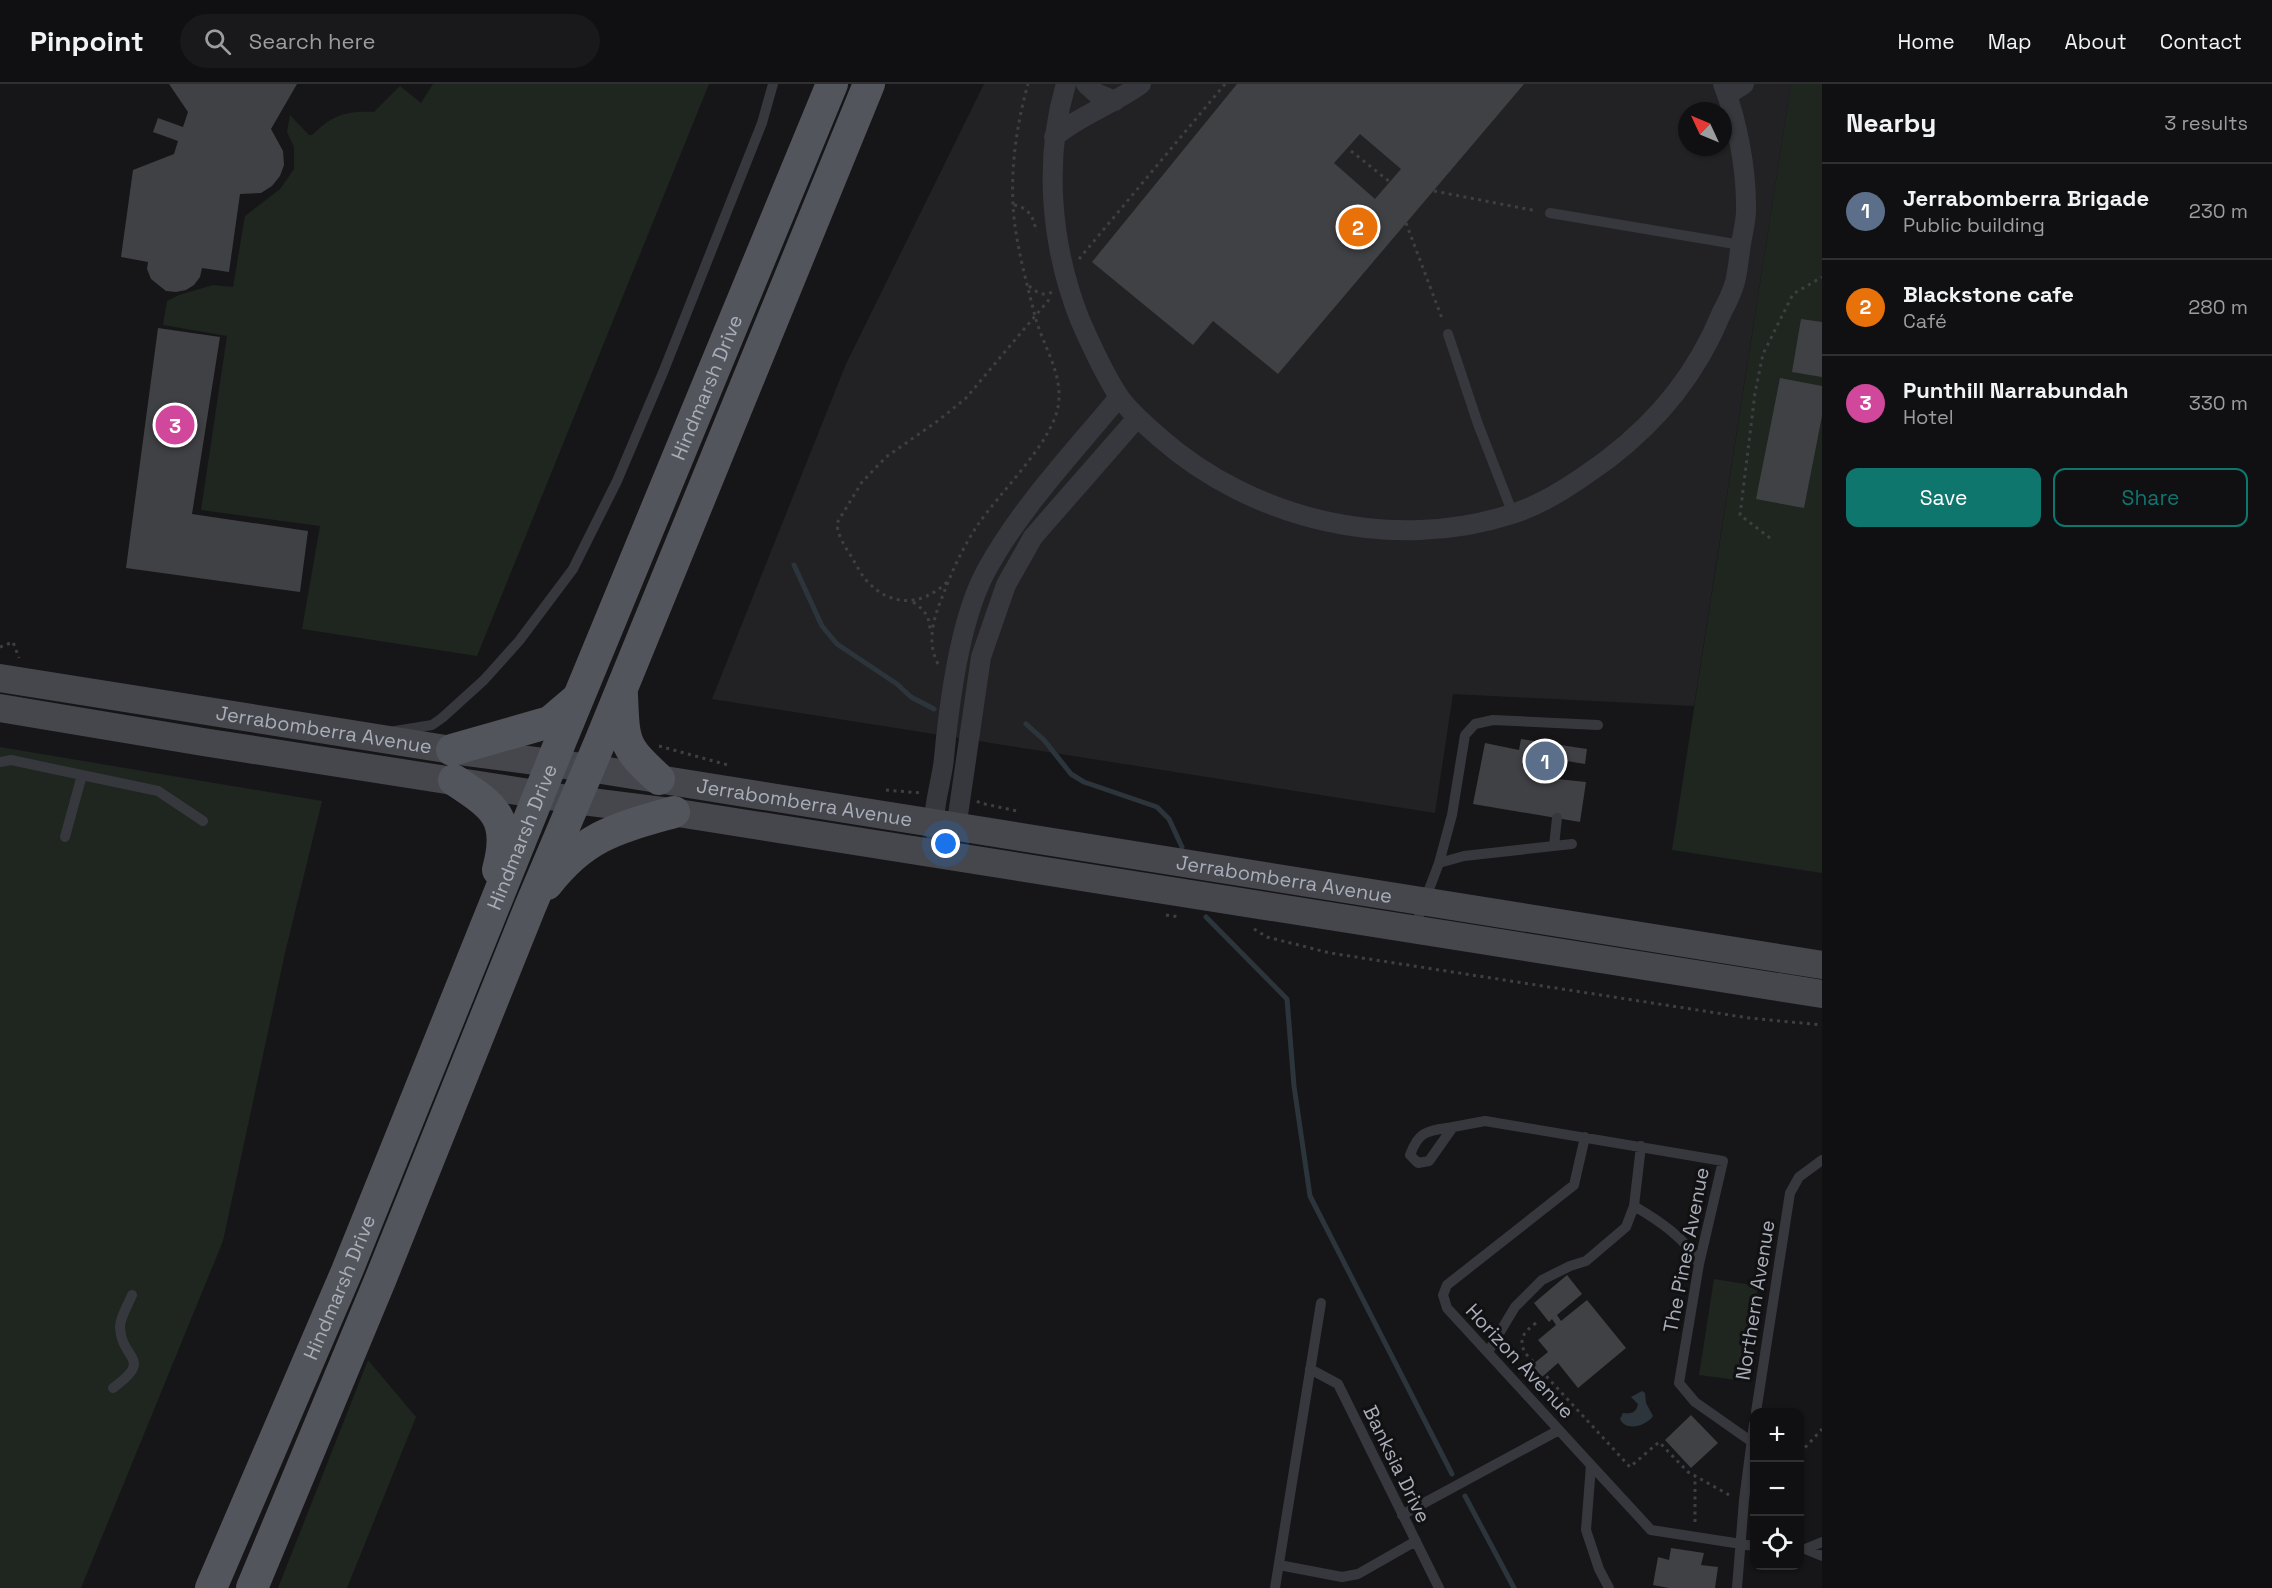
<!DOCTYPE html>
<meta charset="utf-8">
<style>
:root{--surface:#101012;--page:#19191b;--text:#f1f3f6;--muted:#9c9d9f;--line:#303032;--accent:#0f766e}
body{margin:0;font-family:"Space Grotesk",sans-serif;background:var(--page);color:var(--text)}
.controls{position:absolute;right:18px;bottom:18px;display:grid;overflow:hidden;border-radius:12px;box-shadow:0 2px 4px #0004}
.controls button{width:54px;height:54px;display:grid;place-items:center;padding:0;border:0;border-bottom:2px solid var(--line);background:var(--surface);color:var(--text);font:30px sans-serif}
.compass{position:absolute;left:1678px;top:18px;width:54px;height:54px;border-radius:50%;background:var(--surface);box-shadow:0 2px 4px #0004;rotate:314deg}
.you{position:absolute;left:946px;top:760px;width:21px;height:21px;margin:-15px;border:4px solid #fff;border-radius:50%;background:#1a73e8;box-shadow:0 0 0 9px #1a73e833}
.badge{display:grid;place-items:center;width:39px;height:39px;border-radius:50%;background:var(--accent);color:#fff;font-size:20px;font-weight:700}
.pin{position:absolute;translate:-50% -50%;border:3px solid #fff;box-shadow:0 2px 6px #0006}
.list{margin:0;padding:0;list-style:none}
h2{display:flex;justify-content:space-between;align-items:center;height:78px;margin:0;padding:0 24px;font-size:26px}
h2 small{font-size:20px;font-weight:400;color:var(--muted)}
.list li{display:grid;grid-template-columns:39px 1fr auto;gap:18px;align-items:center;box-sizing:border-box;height:96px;padding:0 24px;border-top:2px solid var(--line)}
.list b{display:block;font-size:22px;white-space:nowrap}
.list p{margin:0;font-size:20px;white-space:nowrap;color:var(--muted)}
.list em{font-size:20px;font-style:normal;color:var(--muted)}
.actions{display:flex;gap:12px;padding:18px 24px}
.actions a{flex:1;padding:14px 0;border:2px solid var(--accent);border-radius:12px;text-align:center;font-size:21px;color:var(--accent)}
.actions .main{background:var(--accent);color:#fff}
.icon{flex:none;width:33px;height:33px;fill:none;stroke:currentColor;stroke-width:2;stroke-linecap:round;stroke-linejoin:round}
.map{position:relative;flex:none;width:1822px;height:1504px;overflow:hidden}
header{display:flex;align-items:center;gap:36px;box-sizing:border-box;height:84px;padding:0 30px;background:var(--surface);border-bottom:2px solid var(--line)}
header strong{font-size:28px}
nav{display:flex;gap:33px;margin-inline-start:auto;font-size:21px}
.search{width:420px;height:54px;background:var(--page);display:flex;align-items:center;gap:15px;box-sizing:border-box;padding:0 21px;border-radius:33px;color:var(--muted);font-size:22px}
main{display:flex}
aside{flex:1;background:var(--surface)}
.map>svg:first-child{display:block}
</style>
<header>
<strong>Pinpoint</strong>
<div class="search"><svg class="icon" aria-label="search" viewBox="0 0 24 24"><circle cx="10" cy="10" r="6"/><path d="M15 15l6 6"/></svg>Search here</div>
<nav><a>Home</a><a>Map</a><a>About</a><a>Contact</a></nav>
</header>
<main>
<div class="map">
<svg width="1822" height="1504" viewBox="0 0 1822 1504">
<rect width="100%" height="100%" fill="#161618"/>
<!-- built -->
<path fill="#222225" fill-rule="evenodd" d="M984,0H1791L1694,622L1453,610L1435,729L712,615L846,280ZM1687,27H1723V63H1687Z"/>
<!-- green -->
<path fill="#1e261f" d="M433,0H709L477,572L302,545L320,442L201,426L227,252L163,241L167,217L179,211L213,201L233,203L245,132L280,105L294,85V63L287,48L290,31L309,51H312C333,31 345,27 374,28L400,2L421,19Z
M1791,0H1822V789L1672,766Z
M0,663L322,717L285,869L223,1157L81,1504H0Z
M1714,1195L1758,1202L1744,1297L1699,1291Z
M368,1276L416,1333L347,1504H278Z"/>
<!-- water -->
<path fill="#2c353c" d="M1642,1307L1645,1309L1646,1319L1653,1332C1646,1342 1626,1348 1620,1335L1623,1329C1632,1330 1636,1329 1638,1320L1631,1313Z"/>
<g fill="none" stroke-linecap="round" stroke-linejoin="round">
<!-- stream -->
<path stroke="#2c353c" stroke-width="5" d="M794,481L822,542L837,560L897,600L911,613L934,625
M1026,640L1044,656L1071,690L1084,698L1157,723L1169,735L1182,763
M1206,833L1287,915L1294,1002L1310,1112L1452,1390
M1465,1412L1514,1504"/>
</g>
<!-- building -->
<path fill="#404145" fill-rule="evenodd" d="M169,0H297L271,45L283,67L284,81L280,92L272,102L261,109L240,110L229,188L202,184L200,193L194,201L186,206L176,208L166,207L151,195L147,185L148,178L121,173L133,86L174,70L178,57L153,48L158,34L183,43L188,28Z
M1237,0H1524L1278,290L1213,237L1193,261L1092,178ZM1360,50L1401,85L1375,115L1334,79Z
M1801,235L1822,238V293L1792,288Z
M158,244L220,253L192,430L308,447L300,508L126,484Z
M1780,294L1822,302V332L1804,424L1756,415Z
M1521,655L1587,665L1585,680L1530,671L1528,692L1586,698L1580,738L1473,720L1485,659L1519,666Z
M1567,1191L1582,1210L1557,1231L1561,1237L1587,1216L1626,1264L1578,1304L1558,1279L1542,1293L1532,1281L1548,1268L1538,1256L1556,1241L1552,1235L1549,1238L1534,1219Z
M1691,1331L1718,1359L1691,1384L1665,1356Z
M1671,1464L1704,1469L1701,1481L1718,1483L1715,1504H1669L1653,1501L1658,1473L1669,1476Z"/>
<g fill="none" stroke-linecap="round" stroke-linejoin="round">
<!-- path -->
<path stroke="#3d3f44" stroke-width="3" stroke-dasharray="3 4.5" stroke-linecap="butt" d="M1351,67L1390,98
M1434,107L1537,127
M1014,121C1029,124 1034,133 1036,148
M1406,139L1443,237
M1079,175L1225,0
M1029,202C1036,208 1043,213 1052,208
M1770,454L1740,431L1755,309L1763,270L1793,210L1822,193
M947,498C921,523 890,523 866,496C860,489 856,480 851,472C845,463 837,450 837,439L862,398L886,373L939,336L966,314L1052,212
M913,518C925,526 930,533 930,548
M0,563L13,558L19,574
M938,580C926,557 934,533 943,511C952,487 963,463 977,442C999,409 1051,360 1058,323C1064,290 1043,263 1035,232C1026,196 1015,158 1013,121C1011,80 1017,39 1028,0
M659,662L728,681
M886,706L921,709
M977,717L980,719L1017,727
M1166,831L1180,833
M1254,845L1267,853L1330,869L1749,934L1822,941
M1536,1239C1524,1248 1518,1254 1525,1269L1630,1383L1659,1358L1688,1388L1731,1412
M1800,1369L1822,1345
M1695,1438V1391"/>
<!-- lane -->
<path stroke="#37383d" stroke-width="10" d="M1550,129L1741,161
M1448,250L1478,340L1513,430
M395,647L432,641L442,634L484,596L519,557L573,485L617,397L664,286L762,39L773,0
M0,678L11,676L82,691L65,753
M82,691L158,707L203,737
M1554,762L1557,734
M1439,779L1464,772L1572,760
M1414,845L1439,779L1452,731L1465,651L1475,640L1493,636L1598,641
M1453,1043C1428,1047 1419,1046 1410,1071L1418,1079L1429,1077L1453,1043L1485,1037L1723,1077L1699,1180L1679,1299L1695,1318L1752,1358
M1585,1053L1574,1101L1447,1201L1443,1211L1447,1224L1591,1381L1586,1446L1599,1485L1609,1504
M1634,1122C1658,1136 1687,1155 1699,1180
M1488,1268L1515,1223L1542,1196L1570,1182L1586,1177L1626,1143L1634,1122L1641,1062
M1310,1285L1338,1300L1439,1504
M113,1304C155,1273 121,1277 120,1243C120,1233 128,1221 132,1211
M1756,1328L1790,1109L1799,1093L1822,1076
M1591,1381L1651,1446L1754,1462
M1402,1431L1559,1346
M1800,1465H1805L1822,1458
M1805,1465L1822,1472
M1279,1481L1342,1493L1358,1490L1416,1457
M1275,1504L1321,1219
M1737,1504L1744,1416L1754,1340"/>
<!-- street -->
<path stroke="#37383d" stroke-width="20" d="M1066,0C1043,76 1051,163 1080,236C1091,261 1103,288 1118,311C1129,328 1145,340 1159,353C1253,436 1392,469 1512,430C1547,419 1579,396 1608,375C1660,335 1697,289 1722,228C1727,219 1732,208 1735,198C1738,186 1739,172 1741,160C1743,147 1747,134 1746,121C1746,83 1737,36 1723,0
M1086,0L1096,9L1115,17
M1727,11L1744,0
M1054,53C1080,31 1114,20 1141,0
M936,751C930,729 942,698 944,674C949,620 960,535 986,487C1021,423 1073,369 1119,313
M950,752L958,731L981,573L1006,501L1033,453L1137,334"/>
<!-- secondary -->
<g stroke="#45474d" stroke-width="28">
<path id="s1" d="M0,594L452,666L589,684L1822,881"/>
<path d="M0,624L203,658L575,716L678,729L1822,910"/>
</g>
<!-- primary -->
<g stroke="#53555c" stroke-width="32">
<path d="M622,611C624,659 623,662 659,695"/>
<path d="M452,666L550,638L577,615"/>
<path d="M454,696C495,723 512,734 498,786"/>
<path d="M547,800C585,751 618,744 674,728"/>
<path id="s2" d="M211,1504L347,1187L561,656L832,0"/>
<path d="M252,1504L381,1194L530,823L600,658L869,0"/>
</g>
</g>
<g text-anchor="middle" stroke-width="6" stroke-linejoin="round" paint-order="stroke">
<!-- street labels -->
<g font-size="20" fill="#a8adb8" stroke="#111113">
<text dy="7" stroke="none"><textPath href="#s2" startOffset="1299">Hindmarsh Drive</textPath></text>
<text dy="7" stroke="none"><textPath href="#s1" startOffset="328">Jerrabomberra Avenue</textPath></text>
<text dy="7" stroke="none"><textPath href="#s1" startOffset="814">Jerrabomberra Avenue</textPath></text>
<text dy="7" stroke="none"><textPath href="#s2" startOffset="813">Hindmarsh Drive</textPath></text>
<text dy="7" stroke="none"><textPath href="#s1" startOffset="1300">Jerrabomberra Avenue</textPath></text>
<text transform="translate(1686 1166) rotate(-79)" y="7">The Pines Avenue</text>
<text dy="7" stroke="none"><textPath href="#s2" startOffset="327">Hindmarsh Drive</textPath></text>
<text transform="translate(1755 1216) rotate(-81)" y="7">Northern Avenue</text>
<text transform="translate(1520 1277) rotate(47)" y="7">Horizon Avenue</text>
<text transform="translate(1397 1380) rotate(64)" y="7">Banksia Drive</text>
</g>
</g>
</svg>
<div class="controls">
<button>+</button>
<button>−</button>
<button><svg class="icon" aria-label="locate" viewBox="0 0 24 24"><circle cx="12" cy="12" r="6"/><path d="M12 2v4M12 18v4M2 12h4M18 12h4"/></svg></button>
</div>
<svg class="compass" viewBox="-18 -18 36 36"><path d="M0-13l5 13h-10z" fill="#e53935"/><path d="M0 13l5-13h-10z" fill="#9c9d9f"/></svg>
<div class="you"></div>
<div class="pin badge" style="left:1545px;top:677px;background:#5c6f8a">1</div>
<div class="pin badge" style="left:1358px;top:143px;background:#e8710a">2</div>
<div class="pin badge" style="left:175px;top:341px;background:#d1479c">3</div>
</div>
<aside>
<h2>Nearby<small>3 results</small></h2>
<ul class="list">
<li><span class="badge" style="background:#5c6f8a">1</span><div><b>Jerrabomberra Brigade</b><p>Public building</p></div><em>230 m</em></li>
<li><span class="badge" style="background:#e8710a">2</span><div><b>Blackstone cafe</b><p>Café</p></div><em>280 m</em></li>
<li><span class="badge" style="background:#d1479c">3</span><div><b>Punthill Narrabundah</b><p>Hotel</p></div><em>330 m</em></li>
</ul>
<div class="actions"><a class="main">Save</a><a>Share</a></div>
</aside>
</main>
